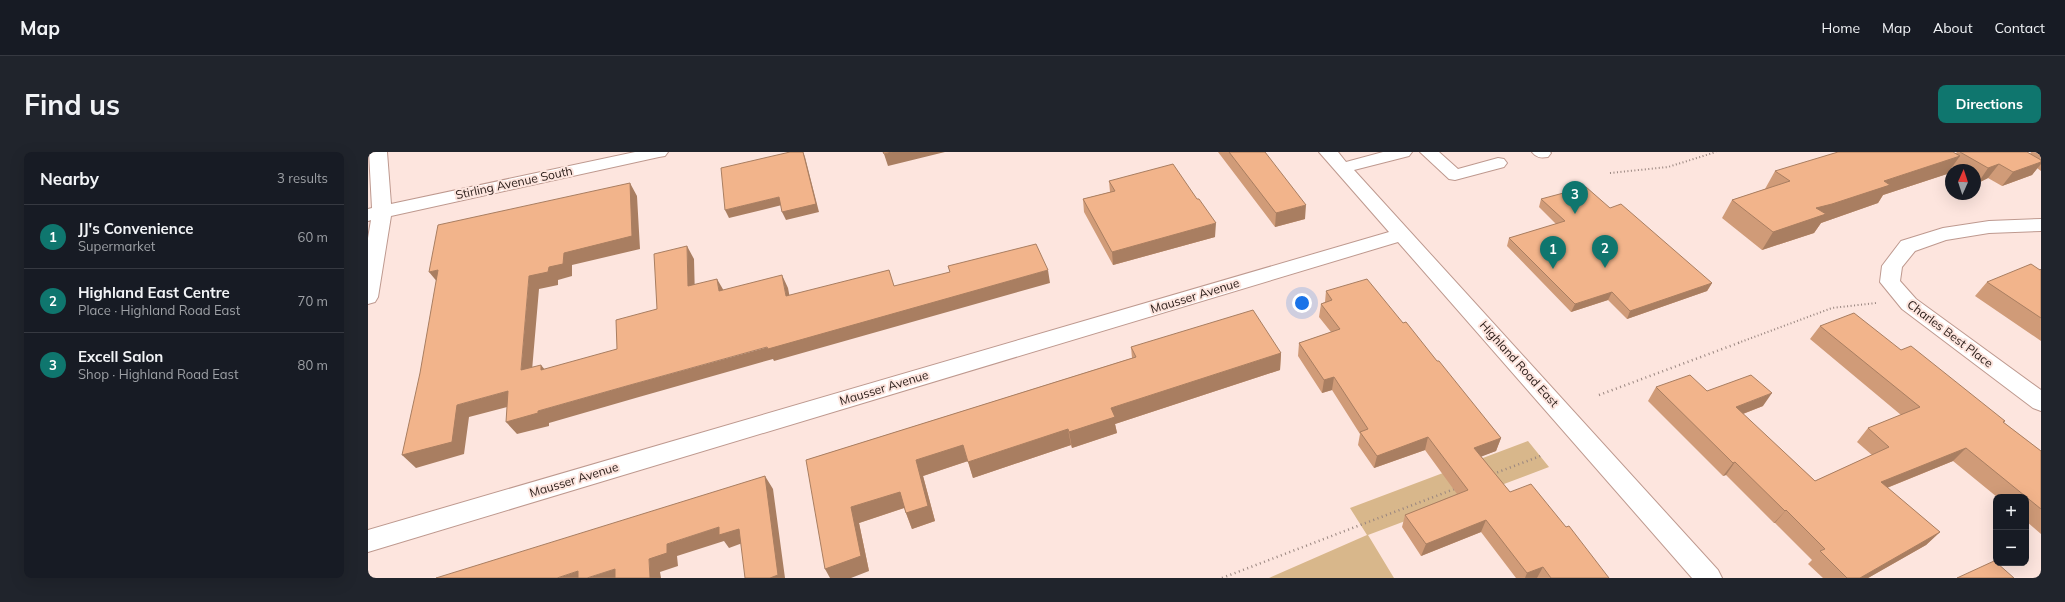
<!DOCTYPE html>
<meta charset="utf-8">
<style>
:root{--surface:#171b24;--page:#20242c;--text:#f1f3f6;--muted:#9ea1a6;--line:#363941;--accent:#0f766e}
body{margin:0;font-family:Mulish,sans-serif;background:var(--page);color:var(--text)}
.controls{position:absolute;right:12px;bottom:12px;display:grid;overflow:hidden;border-radius:8px;box-shadow:0 4px 16px #0002}
.controls button{width:36px;height:36px;display:grid;place-items:center;padding:0;border:0;border-bottom:1px solid var(--line);background:var(--surface);color:var(--text);font:20px sans-serif}
.compass{position:absolute;left:1577px;top:12px;width:36px;height:36px;border-radius:50%;background:var(--surface);box-shadow:0 4px 16px #0002;rotate:3deg}
.you{position:absolute;left:934px;top:151px;width:14px;height:14px;margin:-10px;border:3px solid #fff;border-radius:50%;background:#1a73e8;box-shadow:0 0 0 6px #1a73e833}
.badge{display:grid;place-items:center;width:26px;height:26px;border-radius:50%;background:var(--accent);color:#fff;font-size:13px;font-weight:700}
.pin{position:absolute;translate:-50% -33px;filter:drop-shadow(0 1px 2px #0008)}
.pin::after{content:'';position:absolute;top:21px;width:14px;height:12px;background:inherit;clip-path:polygon(0 0,100% 0,50% 100%)}
.list{margin:0;padding:0;list-style:none}
h2{display:flex;justify-content:space-between;align-items:center;height:52px;margin:0;padding:0 16px;font-size:17px}
h2 small{font-size:13px;font-weight:400;color:var(--muted)}
.list li{display:grid;grid-template-columns:26px 1fr auto;gap:12px;align-items:center;box-sizing:border-box;height:64px;padding:0 16px;border-top:1px solid var(--line)}
.list b{display:block;font-size:15px;white-space:nowrap}
.list p{margin:0;font-size:13px;white-space:nowrap;color:var(--muted)}
.list em{font-size:13px;font-style:normal;color:var(--muted)}
.map{position:relative;flex:none;width:1673px;height:426px;overflow:hidden;border-radius:8px}
header{display:flex;align-items:center;gap:24px;box-sizing:border-box;height:56px;padding:0 20px;background:var(--surface);border-bottom:1px solid var(--line)}
header strong{font-size:19px}
nav{display:flex;gap:22px;margin-inline-start:auto;font-size:14px}
.intro{display:flex;align-items:center;justify-content:space-between;box-sizing:border-box;height:96px;padding:0 24px}
h1{margin:0;font-size:28px}
.button{padding:10px 18px;border-radius:8px;background:var(--accent);color:#fff;font-size:14px;font-weight:700}
main{display:flex;gap:24px;padding:0 24px}
aside{flex:1;background:var(--surface);border-radius:8px;box-shadow:0 4px 16px #0002}
.map>svg:first-child{display:block}
</style>
<header>
<strong>Map</strong>
<nav><a>Home</a><a>Map</a><a>About</a><a>Contact</a></nav>
</header>
<div class="intro"><h1>Find us</h1><a class="button">Directions</a></div>
<main>
<aside>
<h2>Nearby<small>3 results</small></h2>
<ul class="list">
<li><span class="badge">1</span><div><b>JJ's Convenience</b><p>Supermarket</p></div><em>60 m</em></li>
<li><span class="badge">2</span><div><b>Highland East Centre</b><p>Place · Highland Road East</p></div><em>70 m</em></li>
<li><span class="badge">3</span><div><b>Excell Salon</b><p>Shop · Highland Road East</p></div><em>80 m</em></li>
</ul>
</aside>
<div class="map">
<svg width="1673" height="426" viewBox="0 0 1673 426">
<rect width="100%" height="100%" fill="#fde5de"/>
<!-- green -->
<path fill="#d8b78b" d="M1160,289L1181,315L1000,383L1026,426H901L999,383L982,356Z"/>
<g fill="none" stroke-linecap="round" stroke-linejoin="round">
<!-- minor casing -->
<g stroke="#be998f" stroke-width="2">
<path id="minor" d="M1,0H19L23,52L267,0H300L297,4L291,5L23,64L10,145L7,150L0,152V86L3,68L0,69V57L4,56Z
M951,0H970L978,10L1015,0H1044L1041,4L986,18L1350,418L1354,426H1324L1030,90L0,400V378L1021,80Z
M1052,0H1071L1090,17L1130,6L1136,7L1139,11L1136,15L1087,28L1081,27Z
M1164,0H1182L1183,1L1180,5C1173,6 1169,6 1164,0Z
M1673,67V79L1621,81L1578,88L1547,99L1534,115L1532,129L1548,147L1673,238V259L1665,256L1534,157L1512,130L1514,114L1533,89L1575,76L1621,69Z"/>
</g>
<!-- path-far1 -->
<path stroke="#98857f" stroke-width="2" stroke-dasharray="1 2.5" stroke-linecap="butt" d="M1242,21L1300,15L1348,0
M1370,191L1464,156L1508,151"/>
<!-- path -->
<path stroke="#98857f" stroke-width="2.5" stroke-dasharray="1 3.5" stroke-linecap="butt" d="M1231,243L1373,190
M1125,322L1175,303
M854,426L1089,336"/>
<!-- minor -->
<use href="#minor" fill="#fff" fill-rule="evenodd"/>
</g>
<!-- wall -->
<path fill="#d09b78" d="M850,0H897L937,67L907,75Z
M1589,0H1659L1662,2L1663,0H1673V19L1669,16L1664,23L1634,34L1620,26L1610,31L1607,29V18H1589L1584,15L1579,22L1515,43L1510,51L1453,71L1446,81L1394,98L1354,66L1364,48L1397,37L1407,19L1588,1Z
M741,29L829,47L847,85L745,113L716,60L715,47L742,40Z
M1173,47L1242,56L1344,131L1339,139L1259,167L1240,148L1203,160L1139,94L1141,86L1188,72L1171,55Z
M1673,117V189L1607,144L1619,130Z
M958,139L1035,171L1069,209L1133,286L1128,299L1113,304L1142,340L1241,426H1148L1113,380L1053,404L1034,375L1037,363L1089,342L1057,298L1006,316L990,293L992,282L964,238L954,241L930,204L931,191L963,180L951,165L953,152L957,150Z
M1452,174L1533,198L1637,269L1635,270L1673,299V382L1658,369V345H1629L1585,309L1519,336L1572,380L1558,393L1500,426H1455L1440,412L1444,408L1407,371H1406L1358,323L1355,324L1280,249L1288,235L1339,239L1395,254L1375,262L1447,329L1504,303L1489,290L1500,276L1533,263L1442,187Z
M763,195L913,201L912,218L747,272L749,281L704,296L703,293L605,326L600,309L555,324L567,369L544,377L538,361L536,356L491,371L501,419L438,308L764,206Z"/>
<!-- shaded-wall -->
<path fill="#a97e61" d="M435,0L437,5L451,60L418,68L414,60Z
M524,0H577L520,14L516,2Z
M1592,4L1579,22L1515,43L1510,51L1453,71L1446,81L1394,98L1405,80L1448,56L1516,29Z
M1673,10V12L1664,23L1634,34L1645,20Z
M1631,12L1620,26L1610,31L1620,16Z
M262,31L269,44L272,97L204,113V124L190,128V133L171,137L163,230L153,218L161,124L181,115L196,101Z
M411,45L414,53L361,66L357,58Z
M938,53L937,67L907,75L908,61Z
M848,71L847,85L745,113L744,100Z
M319,94L326,107L327,147L320,134Z
M70,118L71,132L61,120Z
M680,118L682,131L406,209L405,207L271,245L181,271V274L149,282L138,270L170,259L262,233Z
M414,123L420,136L424,157L418,144Z
M349,127L356,139H351Z
M1344,131L1339,139L1259,167L1262,159Z
M1244,140L1240,148L1203,160L1207,152Z
M913,201L912,218L747,272L749,281L704,296L701,280L743,256Z
M173,213L183,225L173,218Z
M966,225L964,238L954,241L956,228Z
M140,239L151,252L101,265L96,302L48,316L34,303L89,253Z
M1404,241L1395,254L1359,268L1368,255Z
M700,277L703,293L605,326L600,310Z
M1060,285L1057,298L1006,316L1009,304Z
M1133,286L1128,299L1102,309L1106,296Z
M595,293L600,309L555,324L567,369L544,377L538,361L548,308Z
M1598,296L1585,309L1501,343L1513,330Z
M1367,310L1358,323L1355,324L1365,311Z
M397,324L405,337L417,426H402Z
M532,340L539,355L491,371L501,419L483,426H462L457,417L483,355Z
M1418,358L1407,371H1406L1417,359Z
M1118,368L1113,380L1053,404L1058,392Z
M351,375L371,377L380,389L361,396L356,389L309,404L310,414L292,420L293,426H282L281,407L299,392Z
M1572,380L1558,393L1500,426H1492Z
M1175,415L1169,426H1157L1159,421Z
M247,417L256,426H219Z
M210,419L217,426H189Z"/>
<!-- building -->
<path fill="#f2b48b" stroke="#a97e61" d="M422,0H435L448,52L414,60L411,45L357,58L353,16Z
M515,0H524L516,2Z
M861,0H897L938,53L908,61Z
M1470,0H1585L1592,4L1516,29L1522,33L1464,52L1448,56L1458,62L1405,80L1364,48L1422,29L1407,19Z
M1592,0H1659L1673,8V10L1645,20L1631,12L1620,16Z
M805,12L829,47H831L848,71L744,100L715,47L747,39L741,29Z
M262,31L264,84L196,101L195,112L181,115L180,120L161,124L153,218L173,213V218L249,197L248,168L289,157L286,102L319,94L320,134L349,127L351,139L414,123L418,144L521,118L526,134L582,120L580,114L668,92L680,118L400,197L399,195L262,233L170,259V261L138,270L140,239L89,253L84,290L34,303L52,221L70,118L61,120L70,73Z
M1218,35L1242,56L1253,52L1344,131L1262,159L1244,140L1207,152L1141,86L1197,69L1173,47Z
M1663,112L1672,118L1673,117V166L1619,130Z
M999,127L1035,171L1038,170L1069,209H1071L1133,286L1106,296L1142,340L1163,332L1198,375L1201,374L1241,426H1183L1175,415L1159,421L1118,368L1058,392L1037,363L1100,338L1060,285L1009,304L992,280L1000,277L966,225L956,228L931,191L972,177L953,152L964,148L958,139Z
M885,158L913,201L743,256L747,265L701,280L700,277L600,310L595,293L548,308L560,354L538,361L532,340L483,355L493,404L457,417L438,308L768,205L763,195Z
M1486,161L1533,198L1543,194L1637,269L1635,270L1673,299V357L1598,296L1513,330L1572,380L1492,426H1479L1452,399L1457,397L1418,358L1417,359L1367,310L1365,311L1288,235L1322,223L1339,239L1383,223L1404,241L1368,255L1447,329L1521,295L1500,276L1552,255L1452,174Z
M397,324L410,423L402,426H377L371,377L351,383V375L299,392V401L281,407L282,426H247V417L219,426H210V419L189,426H68Z
M1626,409L1628,411H1629L1646,426H1589Z"/>
<g text-anchor="middle" stroke-width="4" stroke-linejoin="round" paint-order="stroke">
<!-- street labels -->
<g font-size="12" fill="#281b17" stroke="#fde5de">
<text transform="translate(146 31) rotate(-12)" y="4">Stirling Avenue South</text>
<text transform="translate(827 144) rotate(-17)" y="4">Mausser Avenue</text>
<text transform="translate(1582 182) rotate(37)" y="4">Charles Best Place</text>
<text transform="translate(1151 212) rotate(48)" y="4">Highland Road East</text>
<text transform="translate(516 236) rotate(-17)" y="4">Mausser Avenue</text>
<text transform="translate(206 328) rotate(-17)" y="4">Mausser Avenue</text>
</g>
</g>
</svg>
<div class="controls">
<button>+</button>
<button>−</button>
</div>
<svg class="compass" viewBox="-18 -18 36 36"><path d="M0-13l5 13h-10z" fill="#e53935"/><path d="M0 13l5-13h-10z" fill="#9ea1a6"/></svg>
<div class="you"></div>
<div class="pin badge" style="left:1185px;top:117px">1</div>
<div class="pin badge" style="left:1237px;top:116px">2</div>
<div class="pin badge" style="left:1207px;top:62px">3</div>
</div>
</main>
